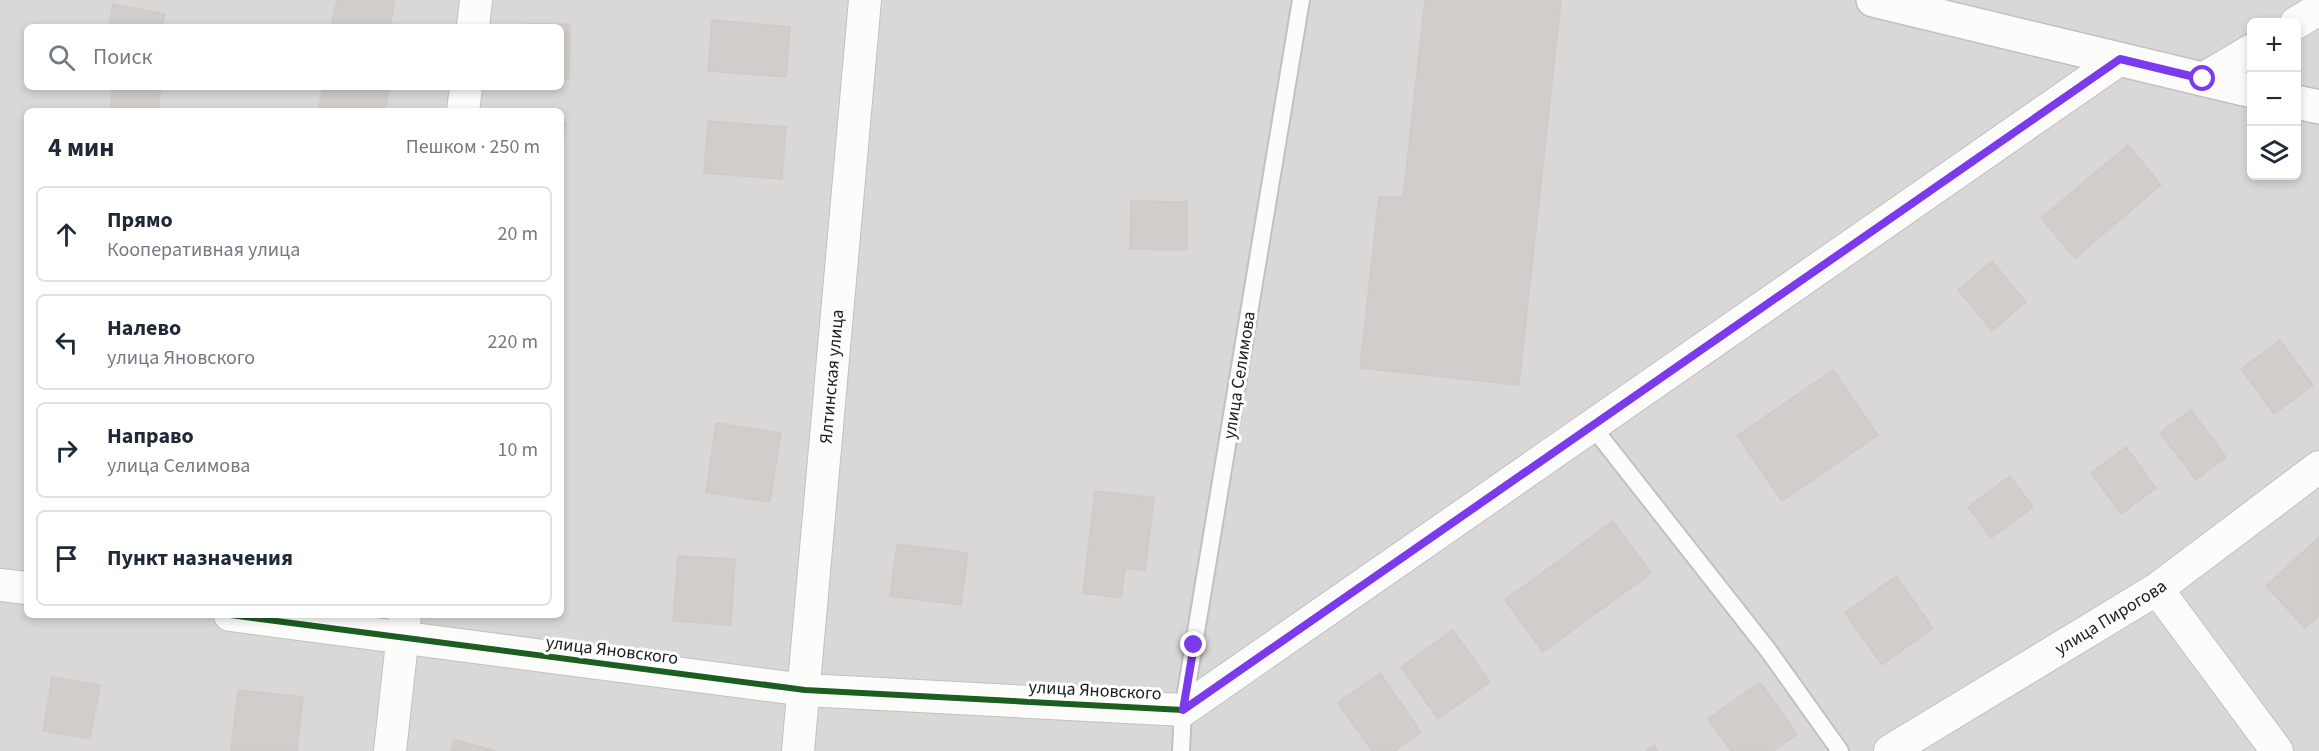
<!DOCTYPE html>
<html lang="ru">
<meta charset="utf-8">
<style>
:root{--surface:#fff;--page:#f2f2f3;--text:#1f2937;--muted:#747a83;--line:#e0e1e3}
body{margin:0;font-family:"Source Sans 3",sans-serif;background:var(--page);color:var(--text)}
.controls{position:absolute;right:18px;top:18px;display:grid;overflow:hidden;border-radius:9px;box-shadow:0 3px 9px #0003}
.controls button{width:54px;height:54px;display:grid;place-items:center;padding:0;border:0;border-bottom:2px solid var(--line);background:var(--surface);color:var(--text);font:30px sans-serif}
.stop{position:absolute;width:18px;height:18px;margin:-14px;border:4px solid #7c3aed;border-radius:50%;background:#fff}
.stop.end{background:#7c3aed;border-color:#fff;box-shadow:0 2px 6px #0008}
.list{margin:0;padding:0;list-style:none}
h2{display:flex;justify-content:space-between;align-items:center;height:78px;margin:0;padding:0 24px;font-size:26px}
h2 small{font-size:20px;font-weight:400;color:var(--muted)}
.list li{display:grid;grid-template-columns:39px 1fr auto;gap:18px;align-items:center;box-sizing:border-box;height:96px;margin:0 12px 12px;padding:0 12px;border:2px solid var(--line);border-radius:9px}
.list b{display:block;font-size:22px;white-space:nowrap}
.list p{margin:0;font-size:20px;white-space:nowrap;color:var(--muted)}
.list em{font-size:20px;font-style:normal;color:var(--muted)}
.icon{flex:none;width:33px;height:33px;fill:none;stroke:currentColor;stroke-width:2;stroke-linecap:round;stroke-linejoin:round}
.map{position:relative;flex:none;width:2319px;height:751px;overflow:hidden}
.search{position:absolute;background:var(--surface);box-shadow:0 3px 9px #0003;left:24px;top:24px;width:540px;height:66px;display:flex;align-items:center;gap:15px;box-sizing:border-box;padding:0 21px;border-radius:9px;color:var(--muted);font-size:22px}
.panel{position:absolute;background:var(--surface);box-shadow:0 3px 9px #0003;left:24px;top:108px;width:540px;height:510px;border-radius:9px}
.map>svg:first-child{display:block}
</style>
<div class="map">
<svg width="2319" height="751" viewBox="0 0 2319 751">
<rect width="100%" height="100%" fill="#ebe9e5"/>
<!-- residential -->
<path fill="#dad8d6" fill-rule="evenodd" d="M0,0H2319V751H0ZM2252,22H2296V176H2252ZM27,27H561V87H27ZM27,111H561V615H27Z"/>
<!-- building -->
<path fill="#d0cdca" stroke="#cecbc7" stroke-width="1.5" d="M337,0H395L390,27H331Z
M1425,0H1561L1519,385L1360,368L1379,196L1403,198Z
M113,4L165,14L162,27H109Z
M712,20L790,27L786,77L708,71Z
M527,24H570L569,78H561V27H527Z
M113,87H161L158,111H110Z
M323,87L389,89L385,111H318Z
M708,121L786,127L782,179L704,173Z
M561,123H566L561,153Z
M2128,145L2161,185L2075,258L2041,218Z
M1131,201L1187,202V250L1130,249Z
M1992,261L2026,302L1992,331L1958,290Z
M2280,340L2313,385L2274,414L2241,369Z
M1833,370L1878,435L1782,501L1737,436Z
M2191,410L2226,457L2196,480L2160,433Z
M716,423L781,433L770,502L706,492Z
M2126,447L2156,488L2121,514L2091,473Z
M2010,476L2033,507L1991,538L1968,507Z
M1095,491L1154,498L1145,570L1125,568L1121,598L1083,593Z
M1613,521L1651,573L1543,652L1505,600Z
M2319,537V616L2305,628L2266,586Z
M897,544L968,553L961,605L890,596Z
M678,556L735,559L731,625L673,621Z
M1896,576L1933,628L1882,665L1845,613Z
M1453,630L1490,682L1438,719L1401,667Z
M1380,673L1421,732L1394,751H1372L1338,703Z
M52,677L100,685L90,739L43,731Z
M1760,682L1797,734L1773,751H1731L1708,719Z
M238,690L303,697L297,751H231Z
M454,740L497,751H451Z
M1654,745L1658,751H1646Z"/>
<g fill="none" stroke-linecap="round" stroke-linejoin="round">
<!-- service casing -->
<g stroke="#c2c1bf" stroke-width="20">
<path id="service" d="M1592,426L1768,650L1840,751
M1181,751L1183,710L1301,0"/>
</g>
<!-- minor casing -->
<g stroke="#c2c1bf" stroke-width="34">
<g id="minor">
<path d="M2296,23L2319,9"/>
<path d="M473,27L476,0"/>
<path d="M2203,79L2252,50"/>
<path d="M463,111L466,87"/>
<path d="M0,585L27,588"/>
<path d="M2157,589L2277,751"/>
<path d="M230,615L805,690L1183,710L2120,59"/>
<path d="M390,751L405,615"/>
<path id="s1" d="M798,751L865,0"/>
<path id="s2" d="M1890,751L2157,589L2319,467"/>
</g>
</g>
<!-- tertiary casing -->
<g stroke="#c2c1bf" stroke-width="36">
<path id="tertiary" d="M1873,0L2252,91
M2296,102L2319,107"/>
</g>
<!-- service -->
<use href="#service" stroke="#fcfcfb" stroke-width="16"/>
<!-- minor -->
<use href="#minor" stroke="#fcfcfb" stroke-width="32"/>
<!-- tertiary -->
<use href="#tertiary" stroke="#fcfcfb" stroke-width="33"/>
<!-- cycleway casing -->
<g stroke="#fff" stroke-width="10">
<path id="cycleway" d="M230,615L805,690L1183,710L2120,59"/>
</g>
<!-- cycleway -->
<use href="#cycleway" stroke="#1b5e20" stroke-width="6"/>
</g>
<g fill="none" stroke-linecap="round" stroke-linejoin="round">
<!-- route -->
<path stroke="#7c3aed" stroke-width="8" d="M1194,645L1183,710L2120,59L2203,79"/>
</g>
<g text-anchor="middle" stroke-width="6" stroke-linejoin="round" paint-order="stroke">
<!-- street labels -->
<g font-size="18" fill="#1c1c1c" stroke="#fff">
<text transform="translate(1239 375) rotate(-81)" y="6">улица Селимова</text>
<text dy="6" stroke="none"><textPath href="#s1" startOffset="376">Ялтинская улица</textPath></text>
<text dy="6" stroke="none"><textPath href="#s2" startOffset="258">улица Пирогова</textPath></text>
<text transform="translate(612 650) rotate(7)" y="6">улица Яновского</text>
<text transform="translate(1095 690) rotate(3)" y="6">улица Яновского</text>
</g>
</g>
</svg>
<div class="controls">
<button>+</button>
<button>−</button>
<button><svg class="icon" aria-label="layers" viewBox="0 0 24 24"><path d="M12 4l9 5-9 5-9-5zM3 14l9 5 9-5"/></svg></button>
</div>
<div class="stop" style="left:2203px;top:79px"></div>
<div class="stop end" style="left:1194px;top:645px"></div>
<div class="search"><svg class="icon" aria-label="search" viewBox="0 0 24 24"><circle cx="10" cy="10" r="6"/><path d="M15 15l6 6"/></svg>Поиск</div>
<section class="panel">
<h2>4 мин<small>Пешком · 250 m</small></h2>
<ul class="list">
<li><svg class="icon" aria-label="ahead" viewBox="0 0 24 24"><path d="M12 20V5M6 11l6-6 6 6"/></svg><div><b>Прямо</b><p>Кооперативная улица</p></div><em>20 m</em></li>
<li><svg class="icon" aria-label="left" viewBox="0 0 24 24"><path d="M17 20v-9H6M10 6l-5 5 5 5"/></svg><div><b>Налево</b><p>улица Яновского</p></div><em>220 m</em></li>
<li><svg class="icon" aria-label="right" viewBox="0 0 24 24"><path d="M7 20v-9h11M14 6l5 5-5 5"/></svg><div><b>Направо</b><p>улица Селимова</p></div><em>10 m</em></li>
<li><svg class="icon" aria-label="arrive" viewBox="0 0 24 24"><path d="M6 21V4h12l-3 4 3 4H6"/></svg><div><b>Пункт назначения</b></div></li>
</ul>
</section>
</div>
